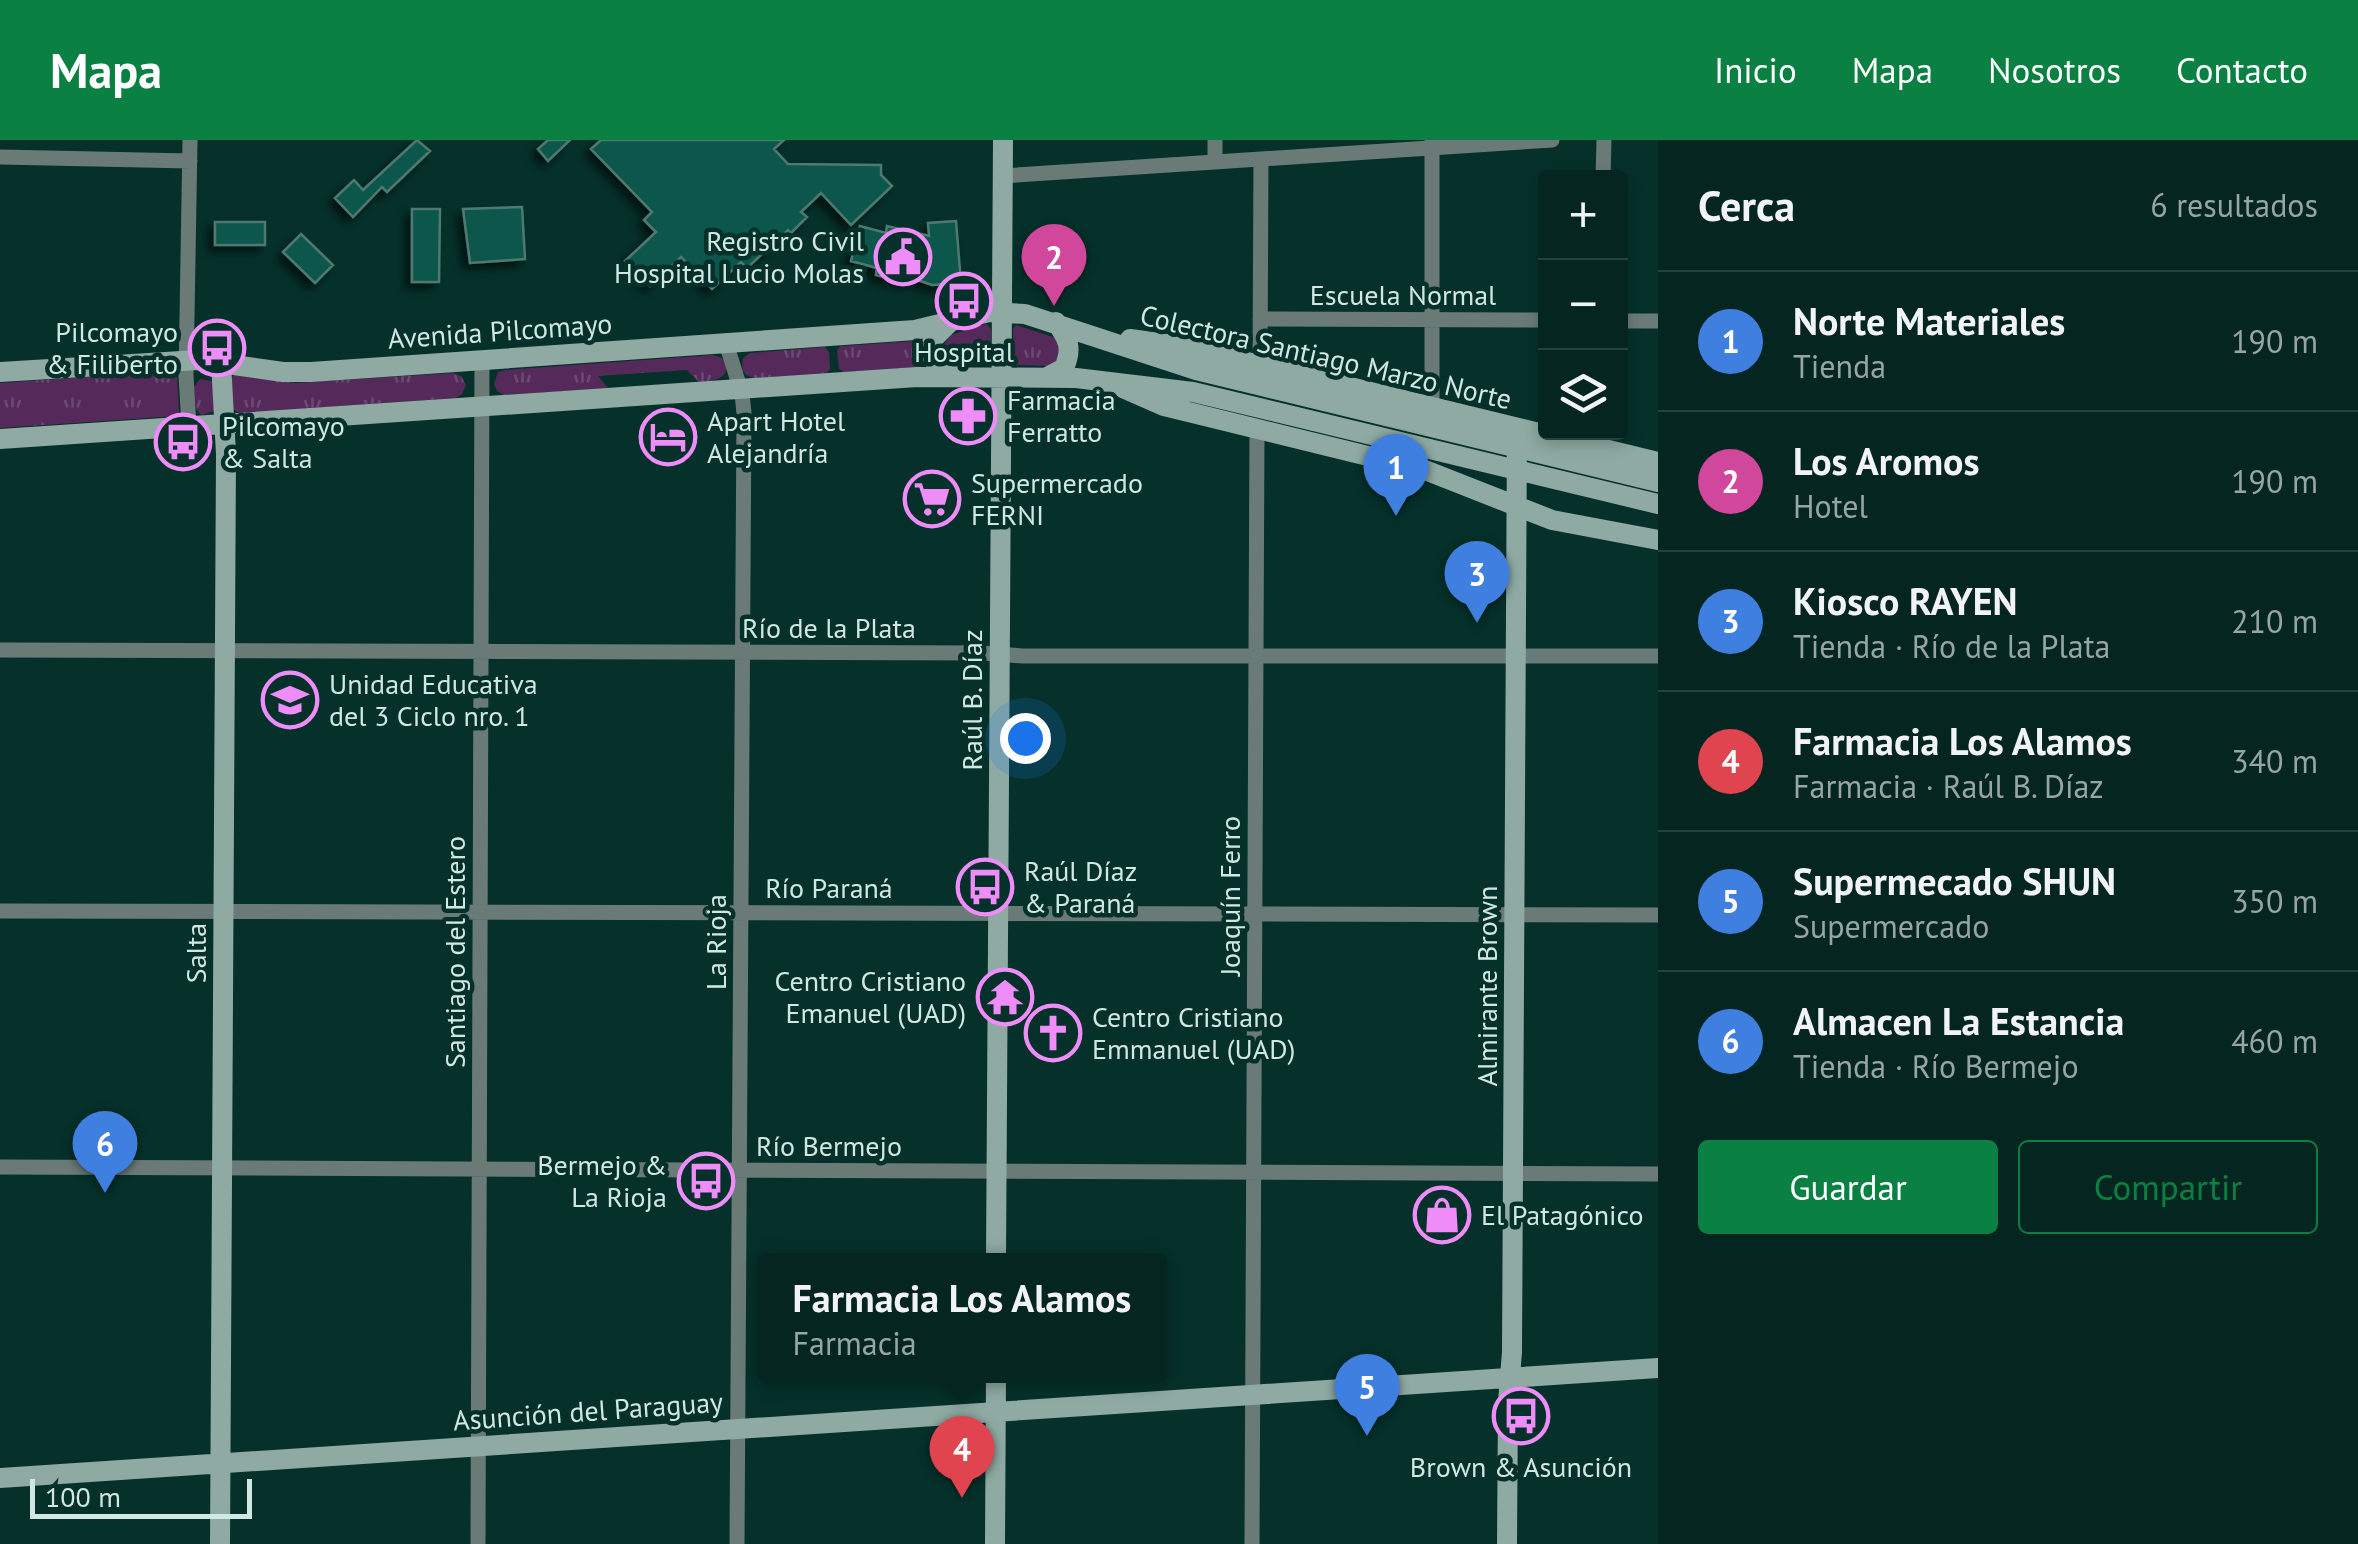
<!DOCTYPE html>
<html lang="es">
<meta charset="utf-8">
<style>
:root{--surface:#042520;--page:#0d2d29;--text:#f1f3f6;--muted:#97a5a5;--line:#25423e;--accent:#0b8043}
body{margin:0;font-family:"PT Sans",sans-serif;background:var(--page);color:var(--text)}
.controls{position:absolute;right:30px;top:30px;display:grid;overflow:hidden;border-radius:10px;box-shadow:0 5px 15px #0003}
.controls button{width:90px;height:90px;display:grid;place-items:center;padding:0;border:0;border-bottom:2px solid var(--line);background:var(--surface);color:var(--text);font:50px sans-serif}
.scale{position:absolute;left:30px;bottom:25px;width:222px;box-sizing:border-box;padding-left:10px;border:5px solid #d1e7e2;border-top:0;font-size:28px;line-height:35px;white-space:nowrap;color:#d1e7e2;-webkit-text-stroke:8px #05312a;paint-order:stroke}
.you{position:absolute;left:1025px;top:598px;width:35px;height:35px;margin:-25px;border:8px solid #fff;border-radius:50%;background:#1a73e8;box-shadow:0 0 0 15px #1a73e833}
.badge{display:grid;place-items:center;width:65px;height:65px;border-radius:50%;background:var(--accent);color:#fff;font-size:32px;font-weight:700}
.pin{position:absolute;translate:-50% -82px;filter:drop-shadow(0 2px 5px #0008)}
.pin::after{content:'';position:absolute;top:52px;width:35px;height:30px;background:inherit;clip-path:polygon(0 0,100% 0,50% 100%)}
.popup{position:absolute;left:757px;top:1113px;width:410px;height:130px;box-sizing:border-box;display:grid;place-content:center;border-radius:10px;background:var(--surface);filter:drop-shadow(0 2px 8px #0005);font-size:32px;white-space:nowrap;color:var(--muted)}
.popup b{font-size:38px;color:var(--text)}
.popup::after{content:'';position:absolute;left:50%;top:100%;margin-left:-20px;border:20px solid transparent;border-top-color:var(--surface)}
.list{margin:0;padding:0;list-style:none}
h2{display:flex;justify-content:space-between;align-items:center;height:130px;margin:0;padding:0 40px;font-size:42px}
h2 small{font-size:32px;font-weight:400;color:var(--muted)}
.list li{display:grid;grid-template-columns:65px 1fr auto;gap:30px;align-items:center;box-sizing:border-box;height:140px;padding:0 40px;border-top:2px solid var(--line)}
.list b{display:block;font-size:38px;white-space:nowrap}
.list p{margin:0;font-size:32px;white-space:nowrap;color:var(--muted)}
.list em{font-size:32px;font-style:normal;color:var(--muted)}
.actions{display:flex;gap:20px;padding:30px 40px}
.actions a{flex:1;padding:22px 0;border:2px solid var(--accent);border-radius:10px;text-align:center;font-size:35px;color:var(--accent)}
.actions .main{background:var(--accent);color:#fff}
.icon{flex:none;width:55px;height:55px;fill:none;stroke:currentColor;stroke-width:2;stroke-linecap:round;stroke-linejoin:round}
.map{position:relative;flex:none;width:1658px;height:1404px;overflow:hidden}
header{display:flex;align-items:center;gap:60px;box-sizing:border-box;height:140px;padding:0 50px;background:var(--accent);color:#fff}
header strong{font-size:48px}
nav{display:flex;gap:55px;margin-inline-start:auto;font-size:35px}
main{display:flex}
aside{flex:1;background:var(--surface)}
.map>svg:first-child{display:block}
</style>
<header>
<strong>Mapa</strong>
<nav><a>Inicio</a><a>Mapa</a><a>Nosotros</a><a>Contacto</a></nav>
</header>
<main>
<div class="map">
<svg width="1658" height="1404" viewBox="0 0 1658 1404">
<defs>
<pattern id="grass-tufts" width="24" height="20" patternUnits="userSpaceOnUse" patternTransform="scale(2.5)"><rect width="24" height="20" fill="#552a5a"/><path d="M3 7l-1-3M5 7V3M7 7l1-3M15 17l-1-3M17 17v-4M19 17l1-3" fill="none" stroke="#6c4971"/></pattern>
<filter id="shadow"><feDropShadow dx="-6" dy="6" stdDeviation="5" flood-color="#0009"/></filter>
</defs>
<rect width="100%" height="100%" fill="#05312a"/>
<!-- grass -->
<path fill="url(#grass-tufts)" d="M986,184L991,189L990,224L955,226L944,219L941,208L951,195Z
M1016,185L1059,199L1062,217L1049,226L1014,225L1013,189Z
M915,201L920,222L917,227L844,232L839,229L837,211L840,206Z
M825,207L829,212L830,229L827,233L754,238L746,235L742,229L743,218L750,213Z
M713,215L722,218C735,238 714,241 699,242L687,230L598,236L608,248L504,255L497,251L494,244L498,232L506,230Z
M170,231L177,235L179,272L176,276L0,288V243Z
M453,233L461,236L466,245L462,254L456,258L239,273L232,269V237L235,235L296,243Z
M200,239L212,241L215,271L201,275L196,269L194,247Z"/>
<!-- building -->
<path fill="#07574c" stroke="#507970" stroke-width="2.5" filter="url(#shadow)" d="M417,0L430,11L387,52L382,47L353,77L335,58L354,40L363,50Z
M548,0H570L548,21L538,9Z
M601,0H784L774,9L788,24L881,25V35L892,46L851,85L821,53L801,72L807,77L791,93L788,90L747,128L741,122L712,149L681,117L650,146L625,121L656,92L644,80L652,72L591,9Z
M522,67L525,119L470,123L463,69Z
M412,69H440L439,142H412Z
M956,81L961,143L932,145L909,137L908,142L876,135L877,128L851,121L860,86L886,93L887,86L929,96L928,83Z
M215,82H265V105H215Z
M301,94L333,125L315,143L283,112Z"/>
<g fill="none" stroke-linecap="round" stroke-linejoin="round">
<!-- street -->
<path stroke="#6a7b77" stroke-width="15" d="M0,17L190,21
M1215,22V0
M1002,36L1552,0
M1603,38L1604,0
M1260,179L1546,180
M1620,181H1658
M726,203L742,254L744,273L737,1404
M1260,225L1261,19
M1432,267V0
M189,286L186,236L190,0
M0,510L983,513L1023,516H1658
M0,771L1658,775
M0,1027L1658,1034
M478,1404L482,220
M1252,1404L1257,289"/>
<!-- secondary -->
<path stroke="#8eaaa3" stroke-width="20" d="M948,184L933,199L930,212L939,229L953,235
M1130,199L1181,206L1658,322
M0,232L198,220L283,232H311L915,190L989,172L1025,174L1196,230L1658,342
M1047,237L1064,228C1073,208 1068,199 1056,182
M1123,248L1164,266L1425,330L1552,380L1658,400
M0,299L917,237L1076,238L1193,252L1658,364
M996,1120L1003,0
M0,1338L1658,1228
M220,1404L226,314L221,222
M995,1404L996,1236
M1507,1404L1508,1262L1512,1212L1517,288"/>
</g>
<!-- icons -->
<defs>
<g id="civic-ring" transform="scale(2.875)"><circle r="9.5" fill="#05312a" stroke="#ee8cf8" stroke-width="1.5"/><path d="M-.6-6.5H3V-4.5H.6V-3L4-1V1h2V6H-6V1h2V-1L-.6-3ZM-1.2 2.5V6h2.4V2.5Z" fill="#ee8cf8"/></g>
<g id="bus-ring" transform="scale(2.875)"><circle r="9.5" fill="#05312a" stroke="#ee8cf8" stroke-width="1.5"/><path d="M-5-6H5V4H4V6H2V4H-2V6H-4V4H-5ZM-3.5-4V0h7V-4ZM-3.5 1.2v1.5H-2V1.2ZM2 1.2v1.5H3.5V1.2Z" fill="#ee8cf8"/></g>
<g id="pharmacy-ring" transform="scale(2.875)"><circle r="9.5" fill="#05312a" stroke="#ee8cf8" stroke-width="1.5"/><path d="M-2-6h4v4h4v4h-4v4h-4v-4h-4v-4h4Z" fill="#ee8cf8"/></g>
<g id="hotel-ring" transform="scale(2.875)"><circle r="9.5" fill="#05312a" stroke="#ee8cf8" stroke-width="1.5"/><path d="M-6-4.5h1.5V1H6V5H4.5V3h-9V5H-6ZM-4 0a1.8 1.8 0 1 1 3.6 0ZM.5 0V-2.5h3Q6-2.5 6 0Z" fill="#ee8cf8"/></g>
<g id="supermarket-ring" transform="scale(2.875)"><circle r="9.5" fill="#05312a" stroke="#ee8cf8" stroke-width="1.5"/><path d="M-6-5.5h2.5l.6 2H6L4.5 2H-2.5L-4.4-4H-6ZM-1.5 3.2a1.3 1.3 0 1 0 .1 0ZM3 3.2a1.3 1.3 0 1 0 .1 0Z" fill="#ee8cf8"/></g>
<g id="school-ring" transform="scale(2.875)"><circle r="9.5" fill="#05312a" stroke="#ee8cf8" stroke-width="1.5"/><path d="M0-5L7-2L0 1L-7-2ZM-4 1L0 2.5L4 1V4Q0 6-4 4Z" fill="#ee8cf8"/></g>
<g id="temple-ring" transform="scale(2.875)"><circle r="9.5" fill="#05312a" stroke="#ee8cf8" stroke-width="1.5"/><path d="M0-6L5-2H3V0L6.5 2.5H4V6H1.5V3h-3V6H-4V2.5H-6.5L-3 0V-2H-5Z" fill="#ee8cf8"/></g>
<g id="church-ring" transform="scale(2.875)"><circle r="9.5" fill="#05312a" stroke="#ee8cf8" stroke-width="1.5"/><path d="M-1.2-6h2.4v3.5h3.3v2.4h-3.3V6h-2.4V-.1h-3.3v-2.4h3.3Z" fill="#ee8cf8"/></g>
<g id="shop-ring" transform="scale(2.875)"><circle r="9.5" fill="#05312a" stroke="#ee8cf8" stroke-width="1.5"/><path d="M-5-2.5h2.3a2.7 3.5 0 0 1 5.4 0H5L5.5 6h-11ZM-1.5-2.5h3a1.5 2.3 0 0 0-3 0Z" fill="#ee8cf8"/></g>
</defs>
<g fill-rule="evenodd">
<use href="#civic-ring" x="903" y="117"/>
<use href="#bus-ring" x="964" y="161"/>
<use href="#bus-ring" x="217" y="208"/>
<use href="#pharmacy-ring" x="968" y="276"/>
<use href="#hotel-ring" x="668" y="297"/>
<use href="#bus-ring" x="183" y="302"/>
<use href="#supermarket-ring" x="932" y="359"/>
<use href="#school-ring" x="290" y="560"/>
<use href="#bus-ring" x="985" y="747"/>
<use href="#temple-ring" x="1005" y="857"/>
<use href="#church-ring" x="1053" y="893"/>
<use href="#bus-ring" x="706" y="1041"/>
<use href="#shop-ring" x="1442" y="1075"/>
<use href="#bus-ring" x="1521" y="1276"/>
</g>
<g text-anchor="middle" stroke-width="9" stroke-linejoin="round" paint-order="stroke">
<!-- poi labels -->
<g font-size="28" fill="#d1e7e2" stroke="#05312a" text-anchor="start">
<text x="864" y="111" text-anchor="end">Registro Civil<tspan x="864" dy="32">Hospital Lucio Molas</tspan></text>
<text x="178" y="202" text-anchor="end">Pilcomayo<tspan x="178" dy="32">&amp; Filiberto</tspan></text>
<text x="964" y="222" text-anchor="middle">Hospital</text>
<text x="1007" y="270">Farmacia<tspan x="1007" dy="32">Ferratto</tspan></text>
<text x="707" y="291">Apart Hotel<tspan x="707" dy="32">Alejandría</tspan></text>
<text x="222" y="296">Pilcomayo<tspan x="222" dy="32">&amp; Salta</tspan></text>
<text x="971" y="353">Supermercado<tspan x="971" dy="32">FERNI</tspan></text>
<text x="329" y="554">Unidad Educativa<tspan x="329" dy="32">del 3 Ciclo nro. 1</tspan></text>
<text x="1024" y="741">Raúl Díaz<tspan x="1024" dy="32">&amp; Paraná</tspan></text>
<text x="966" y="851" text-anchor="end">Centro Cristiano<tspan x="966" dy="32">Emanuel (UAD)</tspan></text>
<text x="1092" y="887">Centro Cristiano<tspan x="1092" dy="32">Emmanuel (UAD)</tspan></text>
<text x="667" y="1035" text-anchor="end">Bermejo &amp;<tspan x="667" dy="32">La Rioja</tspan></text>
<text x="1481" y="1085">El Patagónico</text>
<text x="1521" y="1337" text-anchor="middle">Brown &amp; Asunción</text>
</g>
<!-- street labels -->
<g font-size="28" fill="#d1e7e2" stroke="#05312a">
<text x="1403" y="165">Escuela Normal</text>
<text transform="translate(500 191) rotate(-4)" y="10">Avenida Pilcomayo</text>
<text transform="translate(1326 217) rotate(13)" y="10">Colectora Santiago Marzo Norte</text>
<text x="829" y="498">Río de la Plata</text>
<text transform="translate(972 560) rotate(-90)" y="10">Raúl B. Díaz</text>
<text x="829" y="758">Río Paraná</text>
<text transform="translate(1230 756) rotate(-90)" y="10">Joaquín Ferro</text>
<text transform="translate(716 802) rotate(-90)" y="10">La Rioja</text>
<text transform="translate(455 812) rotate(-90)" y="10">Santiago del Estero</text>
<text transform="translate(196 813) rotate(-90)" y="10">Salta</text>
<text transform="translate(1487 846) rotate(-90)" y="10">Almirante Brown</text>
<text x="829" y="1016">Río Bermejo</text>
<text transform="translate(588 1271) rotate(-4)" y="10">Asunción del Paraguay</text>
</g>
</g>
</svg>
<div class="controls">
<button>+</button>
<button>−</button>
<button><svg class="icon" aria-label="layers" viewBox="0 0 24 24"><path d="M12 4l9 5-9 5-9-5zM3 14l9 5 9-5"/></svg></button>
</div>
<div class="scale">100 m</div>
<div class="you"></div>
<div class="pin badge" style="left:1396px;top:376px;background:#3f7fe0">1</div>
<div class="pin badge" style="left:1054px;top:166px;background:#d1479c">2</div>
<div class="pin badge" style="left:1477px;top:483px;background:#3f7fe0">3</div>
<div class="pin badge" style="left:962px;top:1358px;background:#e0444e">4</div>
<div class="popup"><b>Farmacia Los Alamos</b>Farmacia</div>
<div class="pin badge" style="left:1367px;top:1296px;background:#3f7fe0">5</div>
<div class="pin badge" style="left:105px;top:1053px;background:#3f7fe0">6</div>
</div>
<aside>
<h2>Cerca<small>6 resultados</small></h2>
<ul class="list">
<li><span class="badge" style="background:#3f7fe0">1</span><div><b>Norte Materiales</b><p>Tienda</p></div><em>190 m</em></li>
<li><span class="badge" style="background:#d1479c">2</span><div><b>Los Aromos</b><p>Hotel</p></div><em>190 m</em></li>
<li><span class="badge" style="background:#3f7fe0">3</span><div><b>Kiosco RAYEN</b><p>Tienda · Río de la Plata</p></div><em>210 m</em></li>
<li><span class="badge" style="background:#e0444e">4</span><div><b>Farmacia Los Alamos</b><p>Farmacia · Raúl B. Díaz</p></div><em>340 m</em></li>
<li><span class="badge" style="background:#3f7fe0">5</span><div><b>Supermecado SHUN</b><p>Supermercado</p></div><em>350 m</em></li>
<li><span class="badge" style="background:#3f7fe0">6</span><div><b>Almacen La Estancia</b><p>Tienda · Río Bermejo</p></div><em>460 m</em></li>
</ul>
<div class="actions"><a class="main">Guardar</a><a>Compartir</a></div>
</aside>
</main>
